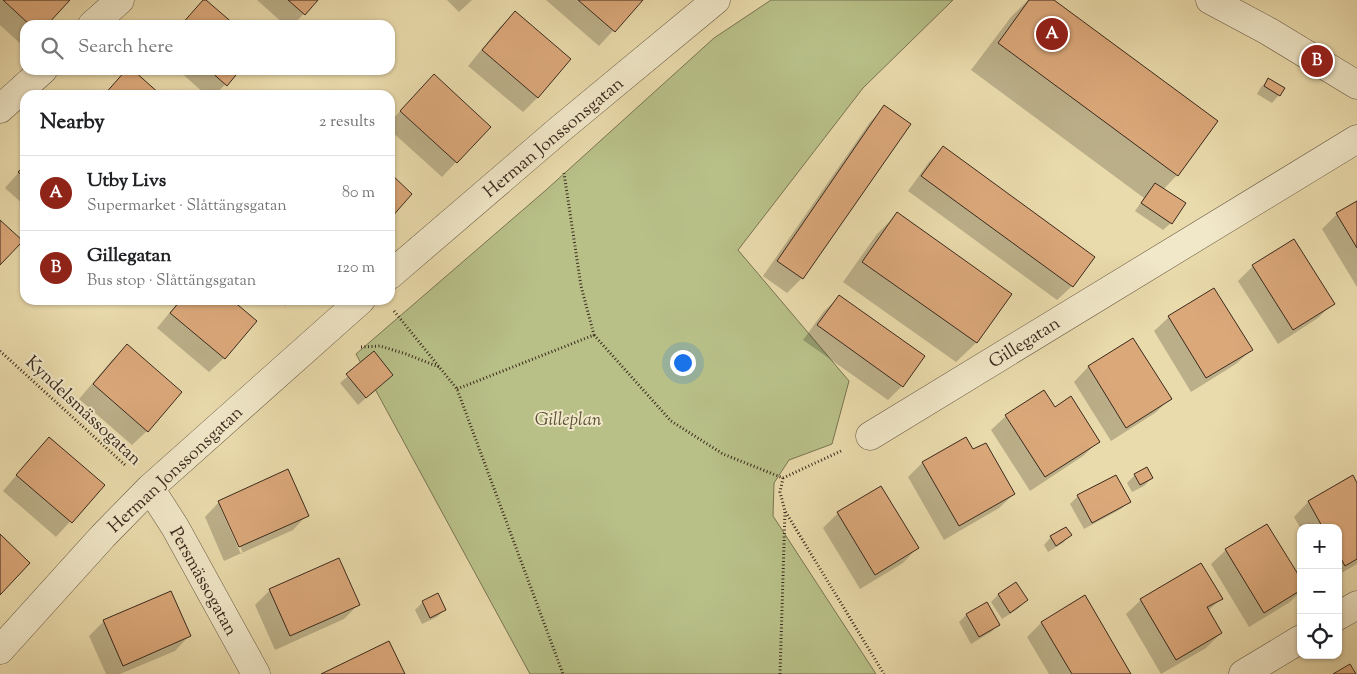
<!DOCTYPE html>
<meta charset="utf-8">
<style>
:root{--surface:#fff;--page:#f6f6f6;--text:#202124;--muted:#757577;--line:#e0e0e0;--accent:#8f2418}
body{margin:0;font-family:"Sorts Mill Goudy",serif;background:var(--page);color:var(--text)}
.controls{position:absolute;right:15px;bottom:15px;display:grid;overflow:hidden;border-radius:10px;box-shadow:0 1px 4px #0004}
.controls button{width:45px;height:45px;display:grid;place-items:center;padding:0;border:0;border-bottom:1px solid var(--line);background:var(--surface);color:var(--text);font:25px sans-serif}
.you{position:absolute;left:682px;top:362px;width:18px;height:18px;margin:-12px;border:4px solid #fff;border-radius:50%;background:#1a73e8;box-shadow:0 0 0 8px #1a73e833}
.badge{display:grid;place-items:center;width:32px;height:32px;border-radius:50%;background:var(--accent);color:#fff;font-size:16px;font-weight:700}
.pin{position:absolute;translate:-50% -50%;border:2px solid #fff;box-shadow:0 1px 5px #0006}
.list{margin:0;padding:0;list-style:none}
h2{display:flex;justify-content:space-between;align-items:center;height:65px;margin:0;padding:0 20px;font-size:21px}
h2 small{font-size:16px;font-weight:400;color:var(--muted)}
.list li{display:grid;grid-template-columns:32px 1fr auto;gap:15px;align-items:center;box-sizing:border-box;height:75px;padding:0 20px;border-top:1px solid var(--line)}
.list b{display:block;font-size:19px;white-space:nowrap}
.list p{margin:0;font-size:16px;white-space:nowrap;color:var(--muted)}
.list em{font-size:16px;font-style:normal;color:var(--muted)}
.icon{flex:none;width:28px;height:28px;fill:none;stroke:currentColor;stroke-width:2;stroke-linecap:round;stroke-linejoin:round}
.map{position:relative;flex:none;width:1357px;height:674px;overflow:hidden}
.search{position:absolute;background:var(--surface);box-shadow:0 1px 4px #0004;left:20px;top:20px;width:375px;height:55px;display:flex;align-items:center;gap:12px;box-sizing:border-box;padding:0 18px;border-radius:15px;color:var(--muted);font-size:19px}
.panel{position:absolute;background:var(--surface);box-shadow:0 1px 4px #0004;left:20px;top:90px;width:375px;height:215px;border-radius:15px}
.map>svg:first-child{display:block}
</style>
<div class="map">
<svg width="1357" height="674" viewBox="0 0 1357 674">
<rect width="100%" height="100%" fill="#eadbac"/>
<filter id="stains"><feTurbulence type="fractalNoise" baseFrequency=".004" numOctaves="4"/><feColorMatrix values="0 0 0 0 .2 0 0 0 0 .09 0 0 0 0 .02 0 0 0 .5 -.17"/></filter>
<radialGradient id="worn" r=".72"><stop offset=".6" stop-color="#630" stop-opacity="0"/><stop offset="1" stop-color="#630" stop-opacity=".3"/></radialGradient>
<!-- green -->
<path fill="#b8c088" stroke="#797452" d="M771,0H953L863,88L738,250L849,381L832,444L789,460L774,483L773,516L876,674H530L356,354L546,190L714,38Z"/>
<!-- shadow -->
<path fill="#0003" fill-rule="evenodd" d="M0,0H69L46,25H25L24,47L0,25Z
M257,0H317L293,25H285Z
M447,0H472L459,12Z
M546,0H641L599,46Z
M1028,0H1052L1177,175L1163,190L1171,223L1163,230L1135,211L1144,198L971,70L1011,17Z
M515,13L538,97L523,112L468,66L500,27Z
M178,70H239L215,95H206Z
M434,75L489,127L442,177L390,130V122Z
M1269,80L1279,95L1272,103L1257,94L1261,87Z
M885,107L802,278L787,293L763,276L870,122Z
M943,148L1072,286L1057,300L908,191L929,162Z
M25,165V206L5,188Z
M1357,202V287L1322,229L1337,214Z
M897,214L976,343L956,362L843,282L877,234Z
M1253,266L1333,303L1318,318L1278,344L1238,281Z
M839,297L902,386L888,400L803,340L824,311Z
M180,300H230L224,358L209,372L157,328Z
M278,300H292L285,306Z
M1169,317L1251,350L1236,364L1191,392L1154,331Z
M1133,340L1170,399L1155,413L1111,441L1074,382L1088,367Z
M127,346L147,431L132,445L79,399L112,360Z
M374,353L384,382L358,405L340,383Z
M1054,409L1098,442L1083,456L1030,491L991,430L1006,416Z
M50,438L103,485L56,537L3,491L35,453Z
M965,439L973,451L1014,494L999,508L944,540L908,477L922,463Z
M1147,469L1152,478L1144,486L1132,492L1127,483L1135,475Z
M1352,477L1357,485V564L1338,575V528H1301V529L1294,517L1308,502Z
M1078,496L1129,502L1121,509L1084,529L1070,504Z
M219,502L307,515L293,530L224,561L205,517ZM220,507H222L243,553L241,554Z
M838,513L917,548L903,563L860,589L823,528Z
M1070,535L1063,543L1048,552L1044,545L1051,537Z
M1226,550L1301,581V591L1290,602L1249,627L1211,564Z
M1016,584L1027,600L1019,608L1002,619L991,602L998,595Z
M270,590L359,604L344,619L275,650L255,605Z
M1084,597L1130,674H1049L1027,637L1041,623Z
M1221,598L1208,611L1221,633L1206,648L1161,674L1126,614L1141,600Z
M423,602L444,610L437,617L422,624L415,610Z
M966,615L998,625L991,632L971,644L959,622Z
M104,621L189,636L175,651L120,674H106L89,636Z"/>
<!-- building -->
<path fill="#dba87a" stroke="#3a291d" d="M3,0H70L47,25H30Z
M203,0H206L235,25H181Z
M288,0H318L305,15Z
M578,0H643L615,32Z
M1029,0H1054L1218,121L1178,176L998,43Z
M515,11L571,59L538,98L482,50Z
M126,70H133L161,95H104Z
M209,70H240L227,86Z
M434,74L491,127L457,163L400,111Z
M1268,78L1285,88L1280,96L1264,86Z
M884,105L911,124L803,279L777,261Z
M943,146L1095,257L1073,287L921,176Z
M25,165V178L18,172Z
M390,173L412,194L390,219Z
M1155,183L1186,203L1172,224L1141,203Z
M1357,201V248L1336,213Z
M897,212L1012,294L977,343L862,262Z
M0,220L23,241L0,265Z
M1294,239L1335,304L1293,330L1252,265Z
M1214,288L1253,350L1206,378L1168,316Z
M839,295L925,356L903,387L817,325Z
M181,300H232L257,321L225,359L170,313Z
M1133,338L1172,399L1126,428L1088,366Z
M127,344L182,392L148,432L93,384Z
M374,351L393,375L366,398L346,374Z
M1044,390L1055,407L1071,396L1100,442L1045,477L1005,415Z
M49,437L105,485L72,523L16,475Z
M966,437L973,449L986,443L1015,494L959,526L922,462Z
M1147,467L1153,478L1140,485L1134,474Z
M288,469L309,516L239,547L218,501Z
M1116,475L1131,502L1092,523L1077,495Z
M1353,475L1357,483V559L1345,566L1338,553V528H1323L1308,501Z
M881,486L919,548L875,575L837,512Z
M1267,524L1301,579V590L1264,613L1225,549Z
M1066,527L1072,535L1056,546L1050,536Z
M0,534L30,563L0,595Z
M339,558L360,605L290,636L269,589Z
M1201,563L1223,599L1207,607L1222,633L1176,660L1140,599Z
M1016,582L1028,600L1010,613L998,594Z
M171,591L191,636L123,666L103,620Z
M438,593L446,610L430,618L422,601Z
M1085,595L1131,674H1072L1041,622Z
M987,602L1000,625L979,637L966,614Z
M389,641L405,674H321Z
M1350,664L1356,674H1333Z"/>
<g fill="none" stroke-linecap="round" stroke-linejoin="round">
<!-- street casing -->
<g stroke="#665641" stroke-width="29">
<path id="street" d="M1210,0L1268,31L1357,85
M92,25L120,0
M0,109L43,70
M390,275L559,130L716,0
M870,436L1357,139
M150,488L175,527L256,674
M1338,616L1357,605
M0,650L103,536L150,488L361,300
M1243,674L1301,639"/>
</g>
<!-- path -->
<path stroke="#3a291d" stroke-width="3" stroke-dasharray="1 2.5" stroke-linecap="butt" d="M394,311L457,389L563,674
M594,335L671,421L723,454L783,478
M361,347L380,346L406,354L439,367
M0,351L125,465
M457,389L594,335L581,286L564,173
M783,478L780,492L785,511L884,674
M783,478L841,451
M780,674L785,511"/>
<!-- street -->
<use href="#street" stroke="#f1e8c9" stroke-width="28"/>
</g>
<g text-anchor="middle" stroke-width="4" stroke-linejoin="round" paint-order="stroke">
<!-- street labels -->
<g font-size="18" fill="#3a291d" stroke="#f1e8c9">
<text transform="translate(553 137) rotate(-40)" y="6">Herman Jonssonsgatan</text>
<text transform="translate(1024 342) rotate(-32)" y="6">Gillegatan</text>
<text transform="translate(84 410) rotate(43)" y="6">Kyndelsmässogatan</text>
<text transform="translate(175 469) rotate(-43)" y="6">Herman Jonssonsgatan</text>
<text transform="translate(204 581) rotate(61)" y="6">Persmässogatan</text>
</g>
<!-- park labels -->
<g font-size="18" font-style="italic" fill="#5a4f38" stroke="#f1e8c9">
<text x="568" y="425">Gilleplan</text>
</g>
</g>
<rect width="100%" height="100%" filter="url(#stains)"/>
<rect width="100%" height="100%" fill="url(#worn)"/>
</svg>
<div class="controls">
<button>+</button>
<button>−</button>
<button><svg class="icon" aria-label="locate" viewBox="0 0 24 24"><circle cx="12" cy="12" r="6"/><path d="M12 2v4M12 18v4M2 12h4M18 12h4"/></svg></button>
</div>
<div class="you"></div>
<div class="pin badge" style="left:1052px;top:34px">A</div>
<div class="pin badge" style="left:1317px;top:61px">B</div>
<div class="search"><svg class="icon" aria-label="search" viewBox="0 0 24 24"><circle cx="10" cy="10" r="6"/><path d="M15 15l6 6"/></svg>Search here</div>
<section class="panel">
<h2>Nearby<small>2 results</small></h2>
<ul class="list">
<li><span class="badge">A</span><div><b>Utby Livs</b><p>Supermarket · Slåttängsgatan</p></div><em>80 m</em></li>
<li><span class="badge">B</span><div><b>Gillegatan</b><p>Bus stop · Slåttängsgatan</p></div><em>120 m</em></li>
</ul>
</section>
</div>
